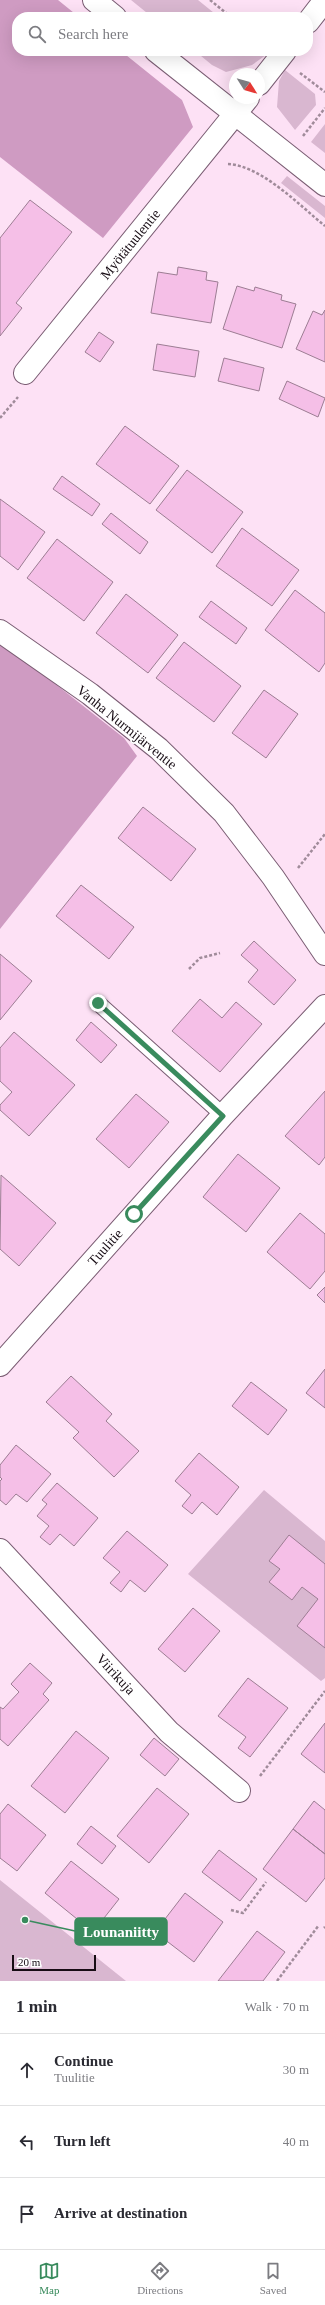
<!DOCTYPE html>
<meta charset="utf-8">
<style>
:root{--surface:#fff;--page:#f2f2f3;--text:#2b2b33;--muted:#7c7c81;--line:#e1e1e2;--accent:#398b5d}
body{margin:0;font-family:"Times New Roman",serif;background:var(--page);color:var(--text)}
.compass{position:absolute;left:229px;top:68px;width:36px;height:36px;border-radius:50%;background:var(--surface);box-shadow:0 4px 16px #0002;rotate:127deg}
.scale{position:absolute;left:12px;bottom:10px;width:84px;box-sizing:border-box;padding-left:4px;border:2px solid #170c14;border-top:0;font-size:11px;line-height:14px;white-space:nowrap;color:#170c14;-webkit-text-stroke:3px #fff;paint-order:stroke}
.stop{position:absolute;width:12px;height:12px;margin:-9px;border:3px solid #398b5d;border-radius:50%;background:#fff}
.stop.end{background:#398b5d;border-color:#fff;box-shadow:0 1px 4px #0008}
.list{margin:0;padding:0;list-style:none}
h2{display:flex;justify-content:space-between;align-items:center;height:52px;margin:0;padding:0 16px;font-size:17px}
h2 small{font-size:13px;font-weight:400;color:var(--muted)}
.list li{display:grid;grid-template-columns:26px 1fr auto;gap:12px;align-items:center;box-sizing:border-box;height:72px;padding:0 16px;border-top:1px solid var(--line)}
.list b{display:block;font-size:15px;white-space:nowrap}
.list p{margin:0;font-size:13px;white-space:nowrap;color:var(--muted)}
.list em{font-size:13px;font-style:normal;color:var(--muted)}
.icon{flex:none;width:22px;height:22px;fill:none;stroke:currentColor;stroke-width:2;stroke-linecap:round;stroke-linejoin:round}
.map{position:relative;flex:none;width:325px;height:1981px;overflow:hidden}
.search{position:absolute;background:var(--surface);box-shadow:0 4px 16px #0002;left:12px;right:12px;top:12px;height:44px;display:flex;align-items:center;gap:10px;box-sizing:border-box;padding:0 14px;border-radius:16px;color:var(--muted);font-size:15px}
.sheet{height:268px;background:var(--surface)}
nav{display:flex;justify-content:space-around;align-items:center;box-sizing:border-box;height:56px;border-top:1px solid var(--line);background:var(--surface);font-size:11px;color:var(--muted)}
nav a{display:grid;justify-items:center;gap:2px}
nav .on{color:var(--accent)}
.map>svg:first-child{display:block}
</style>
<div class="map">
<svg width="325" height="1981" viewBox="0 0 325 1981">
<rect width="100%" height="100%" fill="#fde1f5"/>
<!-- green -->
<path fill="#d9b7d0" d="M131,0H198L219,17H152Z
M195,51H261L266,55L252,65L226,72L212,65Z
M285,70L315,94L316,105L295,130L277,107L279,81Z
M325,124V153L311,142Z
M287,176L325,206V218L281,183Z
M264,1490L325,1541V1678L321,1681L188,1574Z
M0,1880L116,1973L126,1981H0Z"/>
<!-- forest -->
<path fill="#cf9bc2" d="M0,0H58L79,17H17V51H121L182,100L193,127L103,238L0,157Z
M0,645L35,668L124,738L137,756L0,929Z"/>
<!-- building -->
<path fill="#f5bfe7" stroke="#9c7d93" d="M30,200L72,232L16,303L22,308L0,336V238Z
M178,267L207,272L206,280L218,282L211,323L151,313L158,272L177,275Z
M237,286L254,291L255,287L282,295L281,300L296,304L282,348L223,329Z
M325,310V362L296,349L313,311L322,315Z
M99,332L114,342L100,362L85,352Z
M157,344L199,351L195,377L153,370Z
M224,358L264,368L259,391L218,381Z
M287,381L325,398L318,417L279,399Z
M125,426L179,466L150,504L96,464Z
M187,470L243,512L212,553L156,510Z
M62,476L100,504L92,516L53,489Z
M0,499L45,532L18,570L0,556Z
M111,513L148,542L140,554L102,524Z
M242,528L299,570L272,606L216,566Z
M57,539L113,582L84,621L27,578Z
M295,590L325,613V663L319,672L265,630Z
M126,594L178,635L148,673L96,633Z
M211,601L247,628L236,644L199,617Z
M184,642L241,686L214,722L156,678Z
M264,690L298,714L266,758L232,733Z
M143,807L196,849L171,881L118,838Z
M81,885L134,927L109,959L56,916Z
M254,941L296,980L274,1005L248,982L258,970L241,955Z
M0,954L32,981L0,1020Z
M200,999L222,1018L236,1002L262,1024L220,1072L172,1031Z
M91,1022L117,1045L101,1063L76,1040Z
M14,1032L75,1085L29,1136L0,1110V1105L12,1092L0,1081V1048Z
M325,1091V1157L319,1165L285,1136Z
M136,1094L169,1122L129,1168L96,1139Z
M238,1154L280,1188L246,1232L203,1197Z
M1,1175L56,1223L19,1266L0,1249Z
M300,1213L325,1234V1271L310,1289L267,1252Z
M325,1287V1303L317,1295Z
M325,1369V1408L306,1393Z
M71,1376L112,1414L106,1421L139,1451L114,1477L73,1438L79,1432L46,1402Z
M251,1382L287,1410L268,1435L232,1406Z
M16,1445L51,1474L27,1502L16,1494L6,1505L0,1500V1481L2,1479L0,1477V1465Z
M199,1453L239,1487L217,1515L202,1502L192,1514L182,1506L191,1495L175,1481Z
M57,1483L98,1518L74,1546L60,1534L50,1545L40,1537L49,1526L37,1516L47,1504L42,1500Z
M127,1531L168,1565L145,1592L130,1580L121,1592L110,1583L120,1572L103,1558Z
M289,1535L325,1564V1648L297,1626L318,1599L302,1587L292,1600L269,1582L280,1569L269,1561Z
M193,1608L220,1631L185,1672L158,1649Z
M30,1663L52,1683L43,1694L49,1700L8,1746L0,1739V1707L3,1709L19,1692L11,1684Z
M248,1678L288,1708L250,1757L238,1748L246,1737L218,1716Z
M325,1723V1773L301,1754Z
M76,1731L109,1758L65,1813L31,1786Z
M154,1738L179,1759L165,1776L140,1755Z
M157,1788L189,1814L149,1863L117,1836Z
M314,1801L325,1810V1854L293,1829Z
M8,1804L46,1835L17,1871L0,1858V1814Z
M91,1826L116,1846L102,1864L77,1844Z
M293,1829L325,1854V1878L306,1902L263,1869Z
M219,1850L257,1879L240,1901L202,1872Z
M71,1861L119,1899L93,1932L45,1893Z
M185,1893L223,1922L194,1962L155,1932Z
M257,1931L285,1952L263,1981H218Z"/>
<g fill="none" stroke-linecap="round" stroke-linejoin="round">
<!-- service casing -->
<g stroke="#7a5d73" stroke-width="17">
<path id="service" d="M98,1003L223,1115"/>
</g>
<!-- minor casing -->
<g stroke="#7a5d73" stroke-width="24">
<path id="minor" d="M308,22L325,0
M259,84L285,51
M25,373L248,98
M0,1365L223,1115L325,1006
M0,1550L169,1732L239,1791"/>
</g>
<!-- tertiary casing -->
<g stroke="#7a5d73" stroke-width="24">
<path id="tertiary" d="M0,631L90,694L159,749L224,813L273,877L325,954"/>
</g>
<!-- secondary casing -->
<g stroke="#7a5d73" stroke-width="24">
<path id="secondary" d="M94,0L115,17
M156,51L325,185"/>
</g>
<!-- path -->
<path stroke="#a08b9a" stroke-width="2.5" stroke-dasharray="3 2" stroke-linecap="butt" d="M210,0L231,17
M300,73L325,92
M303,136L325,108
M228,164C262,166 299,205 325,226
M0,418L18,397
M298,868L325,834
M189,969L200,958L220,953
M260,1776L325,1691
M231,1910L243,1913L266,1882
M324,1928L325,1927
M277,1981L319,1925"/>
<!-- service -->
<use href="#service" stroke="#fff" stroke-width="15"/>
<!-- minor -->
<use href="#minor" stroke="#fff" stroke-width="22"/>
<!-- tertiary -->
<use href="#tertiary" stroke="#fff" stroke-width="22"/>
<!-- secondary -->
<use href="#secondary" stroke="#fff" stroke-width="22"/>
</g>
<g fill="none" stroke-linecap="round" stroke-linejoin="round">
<!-- route -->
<path stroke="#398b5d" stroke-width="5" d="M98,1003L223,1116L134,1214"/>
</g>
<g text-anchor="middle" stroke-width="3.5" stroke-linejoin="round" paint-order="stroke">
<!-- street labels -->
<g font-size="14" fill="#170c14" stroke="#fff">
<text transform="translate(130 244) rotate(-51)" y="5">Myötätuulentie</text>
<text transform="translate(127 727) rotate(39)" y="5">Vanha Nurmijärventie</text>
<text transform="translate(105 1247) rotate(-48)" y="5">Tuulitie</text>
<text transform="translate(116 1674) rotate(47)" y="5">Viirikuja</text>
</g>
</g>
<!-- callouts -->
<path fill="none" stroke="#398b5d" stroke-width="1.5" d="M25 1920L75 1931"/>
<circle fill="#398b5d" stroke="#fff" stroke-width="1.5" cx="25" cy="1920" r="4"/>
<rect fill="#398b5d" stroke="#398b5d" stroke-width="1.5" x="75" y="1918" width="92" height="27" rx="4"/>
<g font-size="15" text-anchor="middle" font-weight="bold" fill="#fff">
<text x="121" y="1937">Lounaniitty</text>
</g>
</svg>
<svg class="compass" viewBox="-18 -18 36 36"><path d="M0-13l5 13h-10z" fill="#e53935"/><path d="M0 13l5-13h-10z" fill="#7c7c81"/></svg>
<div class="scale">20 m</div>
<div class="stop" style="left:134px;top:1214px"></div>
<div class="stop end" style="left:98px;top:1003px"></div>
<div class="search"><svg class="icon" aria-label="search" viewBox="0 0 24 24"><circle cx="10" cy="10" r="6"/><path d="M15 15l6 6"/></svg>Search here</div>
</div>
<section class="sheet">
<h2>1 min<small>Walk · 70 m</small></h2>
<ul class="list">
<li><svg class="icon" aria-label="ahead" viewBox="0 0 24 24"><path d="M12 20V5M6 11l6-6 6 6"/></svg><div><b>Continue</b><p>Tuulitie</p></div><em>30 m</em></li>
<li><svg class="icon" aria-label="left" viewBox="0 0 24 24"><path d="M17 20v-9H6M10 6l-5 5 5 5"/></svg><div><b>Turn left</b></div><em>40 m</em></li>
<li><svg class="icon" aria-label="arrive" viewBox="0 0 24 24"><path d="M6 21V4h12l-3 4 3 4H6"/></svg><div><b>Arrive at destination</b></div></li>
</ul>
</section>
<nav>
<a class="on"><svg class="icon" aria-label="map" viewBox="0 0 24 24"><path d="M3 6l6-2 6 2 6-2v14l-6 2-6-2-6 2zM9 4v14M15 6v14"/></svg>Map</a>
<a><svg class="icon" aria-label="directions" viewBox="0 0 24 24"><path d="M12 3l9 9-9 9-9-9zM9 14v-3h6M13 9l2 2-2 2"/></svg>Directions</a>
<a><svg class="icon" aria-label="saved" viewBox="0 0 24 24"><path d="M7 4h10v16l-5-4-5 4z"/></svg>Saved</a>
</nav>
